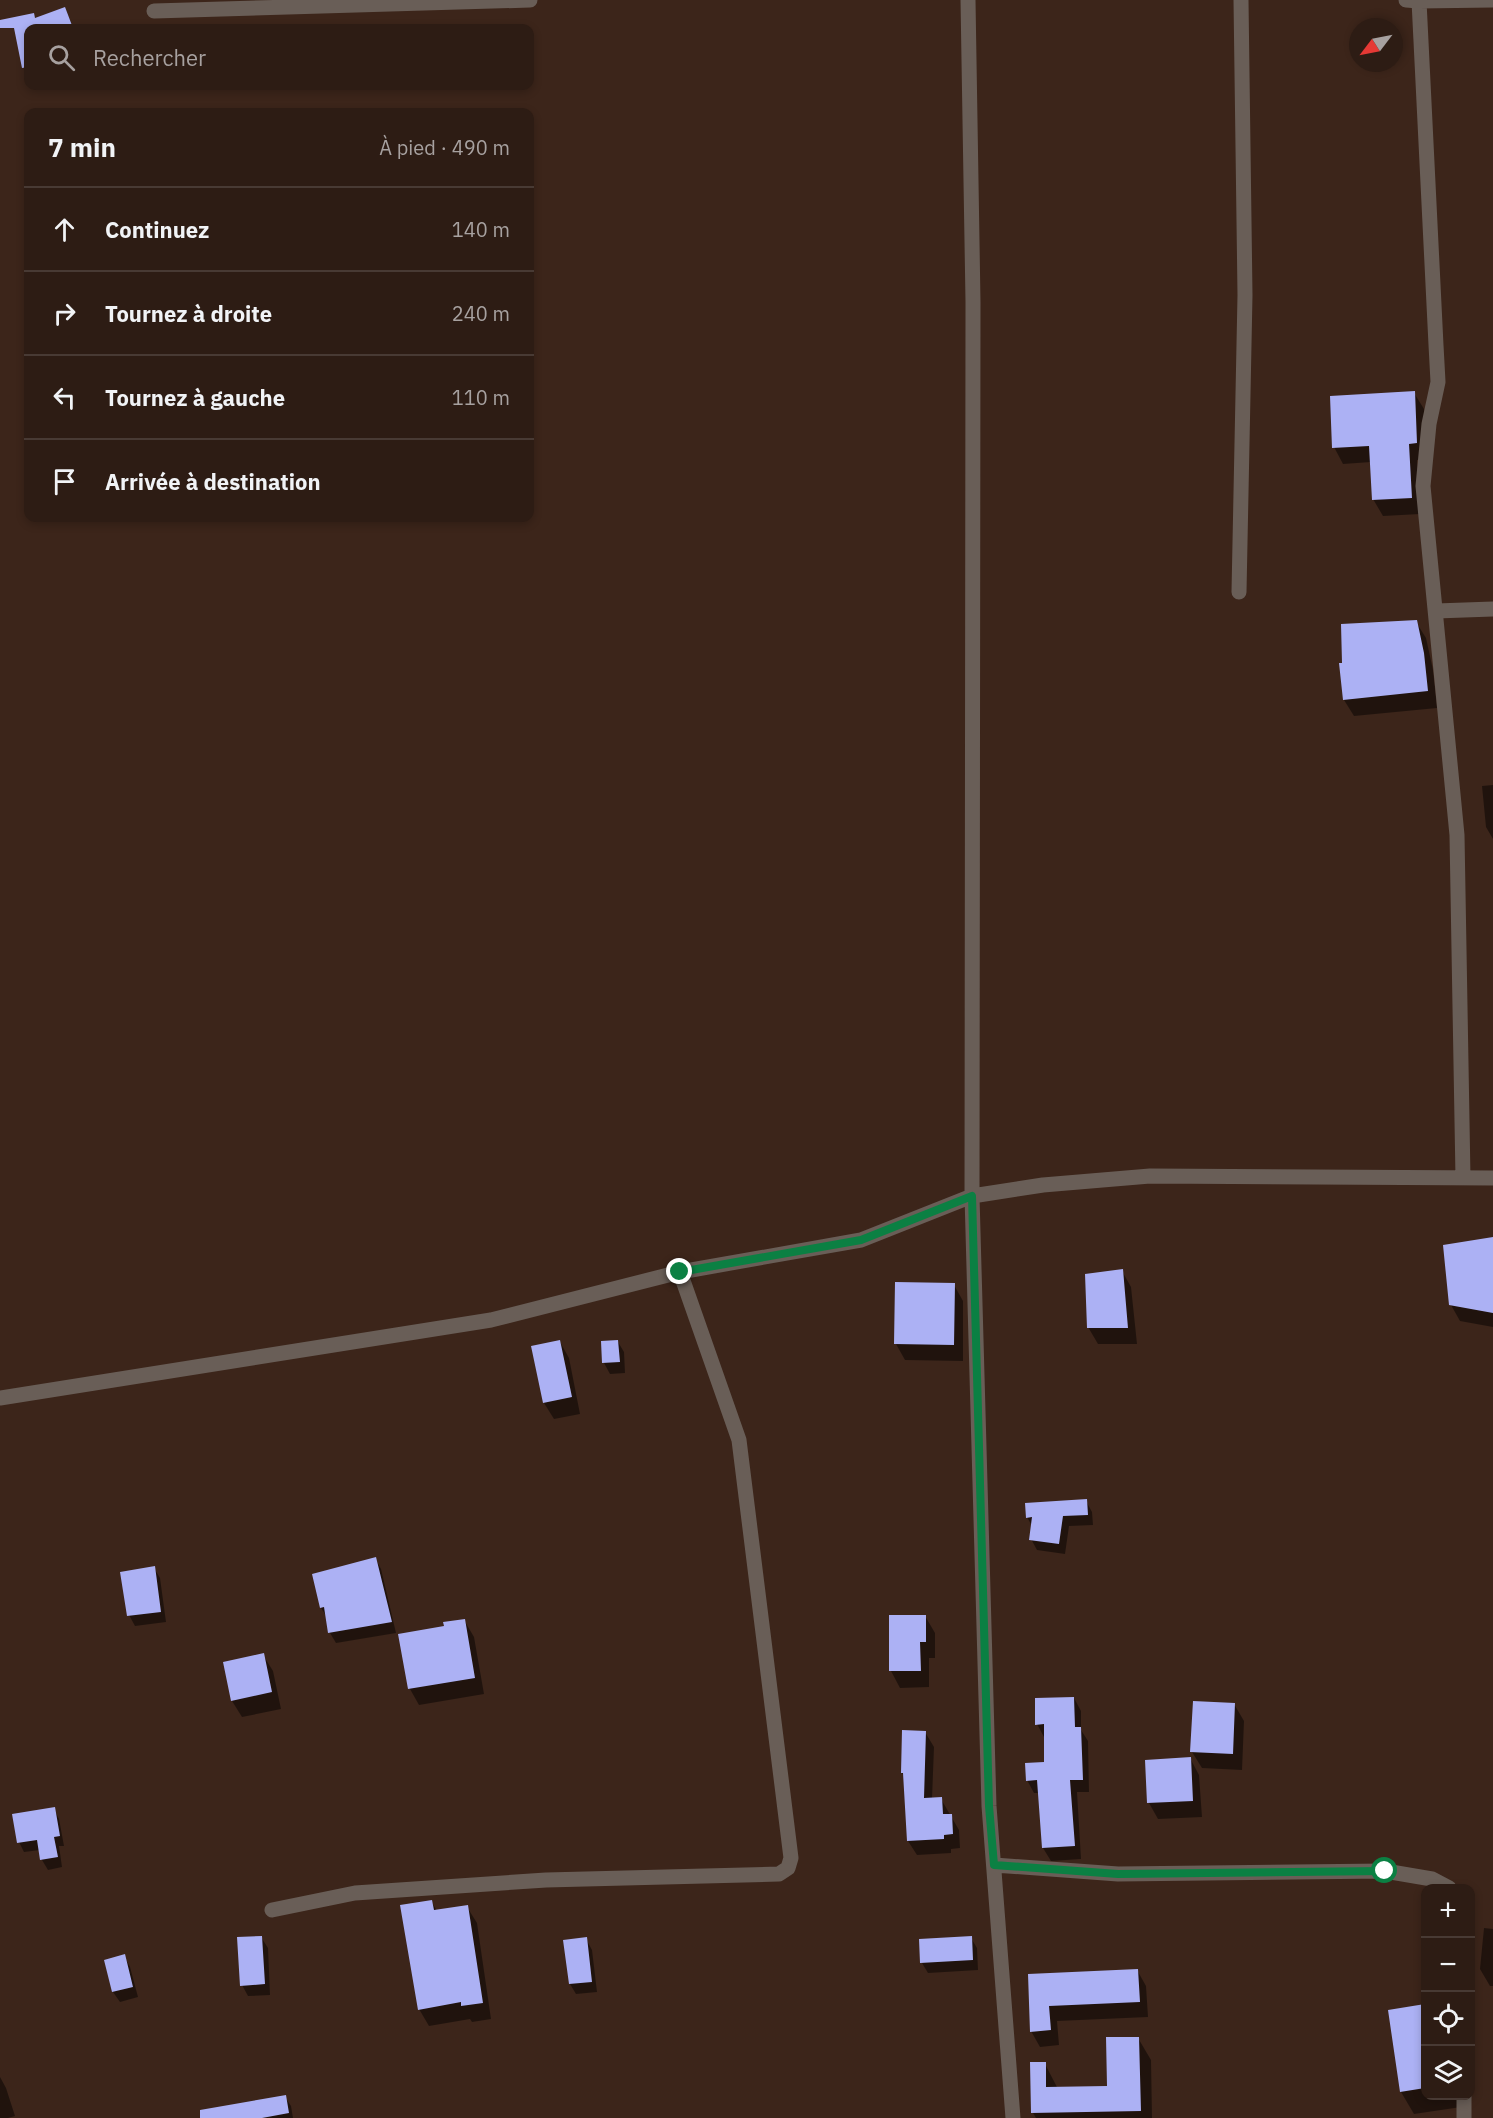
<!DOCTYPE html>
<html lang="fr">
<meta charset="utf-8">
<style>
:root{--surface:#2d1c14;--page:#392922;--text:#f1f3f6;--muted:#a7a1a0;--line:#483a34}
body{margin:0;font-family:"IBM Plex Sans",sans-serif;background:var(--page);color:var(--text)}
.controls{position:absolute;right:18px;bottom:18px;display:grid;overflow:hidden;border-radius:12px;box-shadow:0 3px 9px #0003}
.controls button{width:54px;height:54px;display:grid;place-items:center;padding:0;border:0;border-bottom:2px solid var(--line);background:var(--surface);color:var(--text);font:30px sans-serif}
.compass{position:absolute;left:1349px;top:18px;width:54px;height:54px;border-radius:50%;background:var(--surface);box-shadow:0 3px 9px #0003;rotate:238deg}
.stop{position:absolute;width:18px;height:18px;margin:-14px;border:4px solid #0b8043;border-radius:50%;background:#fff}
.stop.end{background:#0b8043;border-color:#fff;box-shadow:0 2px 6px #0008}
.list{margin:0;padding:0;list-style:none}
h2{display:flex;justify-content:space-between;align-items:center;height:78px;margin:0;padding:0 24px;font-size:26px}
h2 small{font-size:20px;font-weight:400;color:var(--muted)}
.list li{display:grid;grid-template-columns:39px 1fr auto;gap:18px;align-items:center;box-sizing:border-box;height:84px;padding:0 24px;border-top:2px solid var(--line)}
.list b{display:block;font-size:22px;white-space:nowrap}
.list em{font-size:20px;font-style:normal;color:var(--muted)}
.icon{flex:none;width:33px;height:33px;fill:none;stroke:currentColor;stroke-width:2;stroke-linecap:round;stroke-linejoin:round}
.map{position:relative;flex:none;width:1493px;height:2118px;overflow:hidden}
.search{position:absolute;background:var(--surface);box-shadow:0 3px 9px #0003;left:24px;top:24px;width:510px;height:66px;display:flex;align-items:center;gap:15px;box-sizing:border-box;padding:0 21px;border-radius:12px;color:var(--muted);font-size:22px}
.panel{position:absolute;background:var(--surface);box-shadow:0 3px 9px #0003;left:24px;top:108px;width:510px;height:414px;border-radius:12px}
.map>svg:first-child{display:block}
</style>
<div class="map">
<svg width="1493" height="2118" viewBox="0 0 1493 2118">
<rect width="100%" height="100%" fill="#3c251a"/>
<!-- shadow -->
<path fill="#0007" d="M64,9L74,28H28V53L24,54L18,43L33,15L36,19Z
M1414,393L1424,409L1426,459L1417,460L1420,514L1383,516L1373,499L1371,462L1343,464L1334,447Z
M1416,622L1426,638L1433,670L1437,708L1354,716L1344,700V664Z
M1493,785V839L1486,827L1482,786Z
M1493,1238V1327L1460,1321L1451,1305Z
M1122,1271L1131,1287L1137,1344H1098L1088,1327Z
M954,1285L963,1301V1361L905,1360L896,1344Z
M560,1342L569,1358L580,1414L554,1419L544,1403Z
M603,1342H618L624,1352L625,1373L610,1374L604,1363Z
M1086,1501L1092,1512L1093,1525L1069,1526L1065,1554L1037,1550L1031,1539L1032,1526L1027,1517Z
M375,1558L381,1569L396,1633L336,1643L330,1633L327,1617L321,1608Z
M154,1568L160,1578L166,1622L135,1626L129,1615Z
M891,1616H925L935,1633V1658H929V1687L900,1688L891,1671Z
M464,1620L474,1637L484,1694L419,1705L410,1689L400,1635L446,1628Z
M263,1655L273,1671L281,1709L242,1717L232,1701Z
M1074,1698L1081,1711V1730L1088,1741L1089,1792H1077L1081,1859L1051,1861L1043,1848L1039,1793H1034L1027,1780L1046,1764L1044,1737L1037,1724Z
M1234,1704L1244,1721L1242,1770L1202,1768L1192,1752Z
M925,1732L934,1747L932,1799H941L959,1830L960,1848L951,1849V1853L917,1855L908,1841L905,1777L902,1773Z
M1190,1758L1199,1775L1202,1817L1158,1819L1149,1803Z
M54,1809L59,1819L64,1846H59L62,1867L48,1870L42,1860L40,1850L24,1852L19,1842Z
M431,1901L437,1911L467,1907L477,1923L491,2019L472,2022L470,2019L429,2026L419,2009Z
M1484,1928L1493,1929V1986H1490L1480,1969Z
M261,1937L268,1948L270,1995L248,1996L242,1985Z
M971,1938L977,1948L978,1970L928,1973L922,1963Z
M586,1939L592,1950L597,1992L576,1994L570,1984Z
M124,1956L130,1967L138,1997L120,2002L113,1992Z
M1137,1970L1146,1986L1148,2017L1057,2021L1059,2045L1040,2047L1031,2031L1030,1975Z
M1426,2006V2096H1466L1468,2106L1414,2114L1401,2092L1389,2011Z
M1138,2038L1151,2060L1152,2118H1036L1033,2113L1045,2064L1058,2089L1108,2088Z
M0,2077L6,2088L15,2116L8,2118H0Z
M285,2097L291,2106L293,2118H226Z"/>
<!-- building -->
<path fill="#acb1f4" d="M65,7L73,28H28V67L22,68L14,28H0V20L34,13L35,18Z
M1415,391L1417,443L1409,444L1412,498L1372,500L1369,446L1332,448L1330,396Z
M1417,620L1424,653L1428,691L1343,700L1339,663H1342L1341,624Z
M1493,1237V1313L1449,1305L1443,1245Z
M1123,1269L1128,1328H1087L1085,1274Z
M895,1282L955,1283L954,1345L894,1344Z
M560,1340L572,1397L543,1403L531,1346Z
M618,1340L620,1362L602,1363L601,1341Z
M1087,1499L1088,1515L1063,1516L1059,1544L1029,1540L1032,1517L1026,1518L1025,1503Z
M376,1557L392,1622L328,1633L324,1607L320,1608L312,1574Z
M155,1566L161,1612L127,1616L120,1572Z
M889,1615H926V1642H920L921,1671H889Z
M465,1619L475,1678L408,1689L398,1634L444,1626L443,1622Z
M264,1653L272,1692L231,1701L223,1662Z
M1074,1697L1075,1727H1081L1083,1780H1070L1075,1846L1042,1848L1037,1780L1026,1781L1025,1763L1044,1762V1724L1035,1725V1698Z
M1193,1701L1235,1703L1233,1754L1190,1752Z
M902,1730L926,1731L924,1798L942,1797L943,1814H952L953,1834L944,1835V1839L907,1841L903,1773H901Z
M1191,1757L1193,1801L1147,1803L1145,1760Z
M55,1807L60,1836L54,1837L58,1857L40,1860L37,1840L17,1843L12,1814Z
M432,1900L434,1910L468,1905L483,2003L461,2006V2002L418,2010L400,1905Z
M262,1936L265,1984L240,1986L237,1937Z
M972,1936L973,1960L920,1963L919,1939Z
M587,1937L592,1982L569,1984L563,1940Z
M125,1954L133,1987L112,1992L104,1960Z
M1138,1969L1140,2002L1049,2006L1051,2030L1030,2032L1028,1974Z
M1425,2004V2088L1400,2092L1388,2010Z
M1106,2037H1139L1141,2111L1031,2113L1030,2062H1046V2087L1107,2086Z
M286,2095L289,2113L262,2118H200V2110Z"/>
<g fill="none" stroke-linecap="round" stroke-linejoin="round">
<!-- minor -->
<path stroke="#695e57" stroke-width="15" d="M968,0L973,302L972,1196L989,1806L1013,2118
M1406,0L1419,1L1436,345L1438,382L1429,424L1423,486L1457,835L1463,1178
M1419,1L1493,0
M154,11L530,0
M1239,592L1245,295L1241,0
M1436,611L1493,609
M0,1398L491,1320L680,1272L861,1240L972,1196L1043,1185L1150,1176L1493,1178
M994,1865L1118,1874L1385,1871L1432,1879L1449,1888
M272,1910L355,1893L546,1880L779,1874L788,1868L791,1858L739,1440L680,1272
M1464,2096V2118"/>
</g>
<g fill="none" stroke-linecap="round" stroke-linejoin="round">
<!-- route -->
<path stroke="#0b8043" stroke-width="8" d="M680,1272L861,1240L972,1196L989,1806L994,1865L1118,1874L1385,1871"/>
</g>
</svg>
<div class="controls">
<button>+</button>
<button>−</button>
<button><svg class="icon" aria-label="locate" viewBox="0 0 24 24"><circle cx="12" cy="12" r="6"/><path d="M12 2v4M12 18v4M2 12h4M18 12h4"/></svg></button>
<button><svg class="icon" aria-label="layers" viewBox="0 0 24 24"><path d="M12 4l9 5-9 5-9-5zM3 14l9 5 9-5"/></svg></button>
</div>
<svg class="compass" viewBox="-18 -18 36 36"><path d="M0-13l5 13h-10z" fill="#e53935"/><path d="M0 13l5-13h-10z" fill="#a7a1a0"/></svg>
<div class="stop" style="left:1385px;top:1871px"></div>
<div class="stop end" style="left:680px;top:1272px"></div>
<div class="search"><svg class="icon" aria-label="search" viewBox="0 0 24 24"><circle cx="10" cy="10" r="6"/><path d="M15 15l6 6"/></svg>Rechercher</div>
<section class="panel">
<h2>7 min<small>À pied · 490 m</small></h2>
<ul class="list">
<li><svg class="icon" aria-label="ahead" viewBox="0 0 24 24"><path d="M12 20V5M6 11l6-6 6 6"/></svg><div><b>Continuez</b></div><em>140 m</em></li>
<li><svg class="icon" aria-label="right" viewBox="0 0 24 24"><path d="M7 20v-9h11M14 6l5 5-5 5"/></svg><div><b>Tournez à droite</b></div><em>240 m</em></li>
<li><svg class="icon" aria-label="left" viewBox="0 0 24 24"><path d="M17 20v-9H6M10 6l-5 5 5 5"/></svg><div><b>Tournez à gauche</b></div><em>110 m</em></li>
<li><svg class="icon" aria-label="arrive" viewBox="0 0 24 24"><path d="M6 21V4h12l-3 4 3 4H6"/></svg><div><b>Arrivée à destination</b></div></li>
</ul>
</section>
</div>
